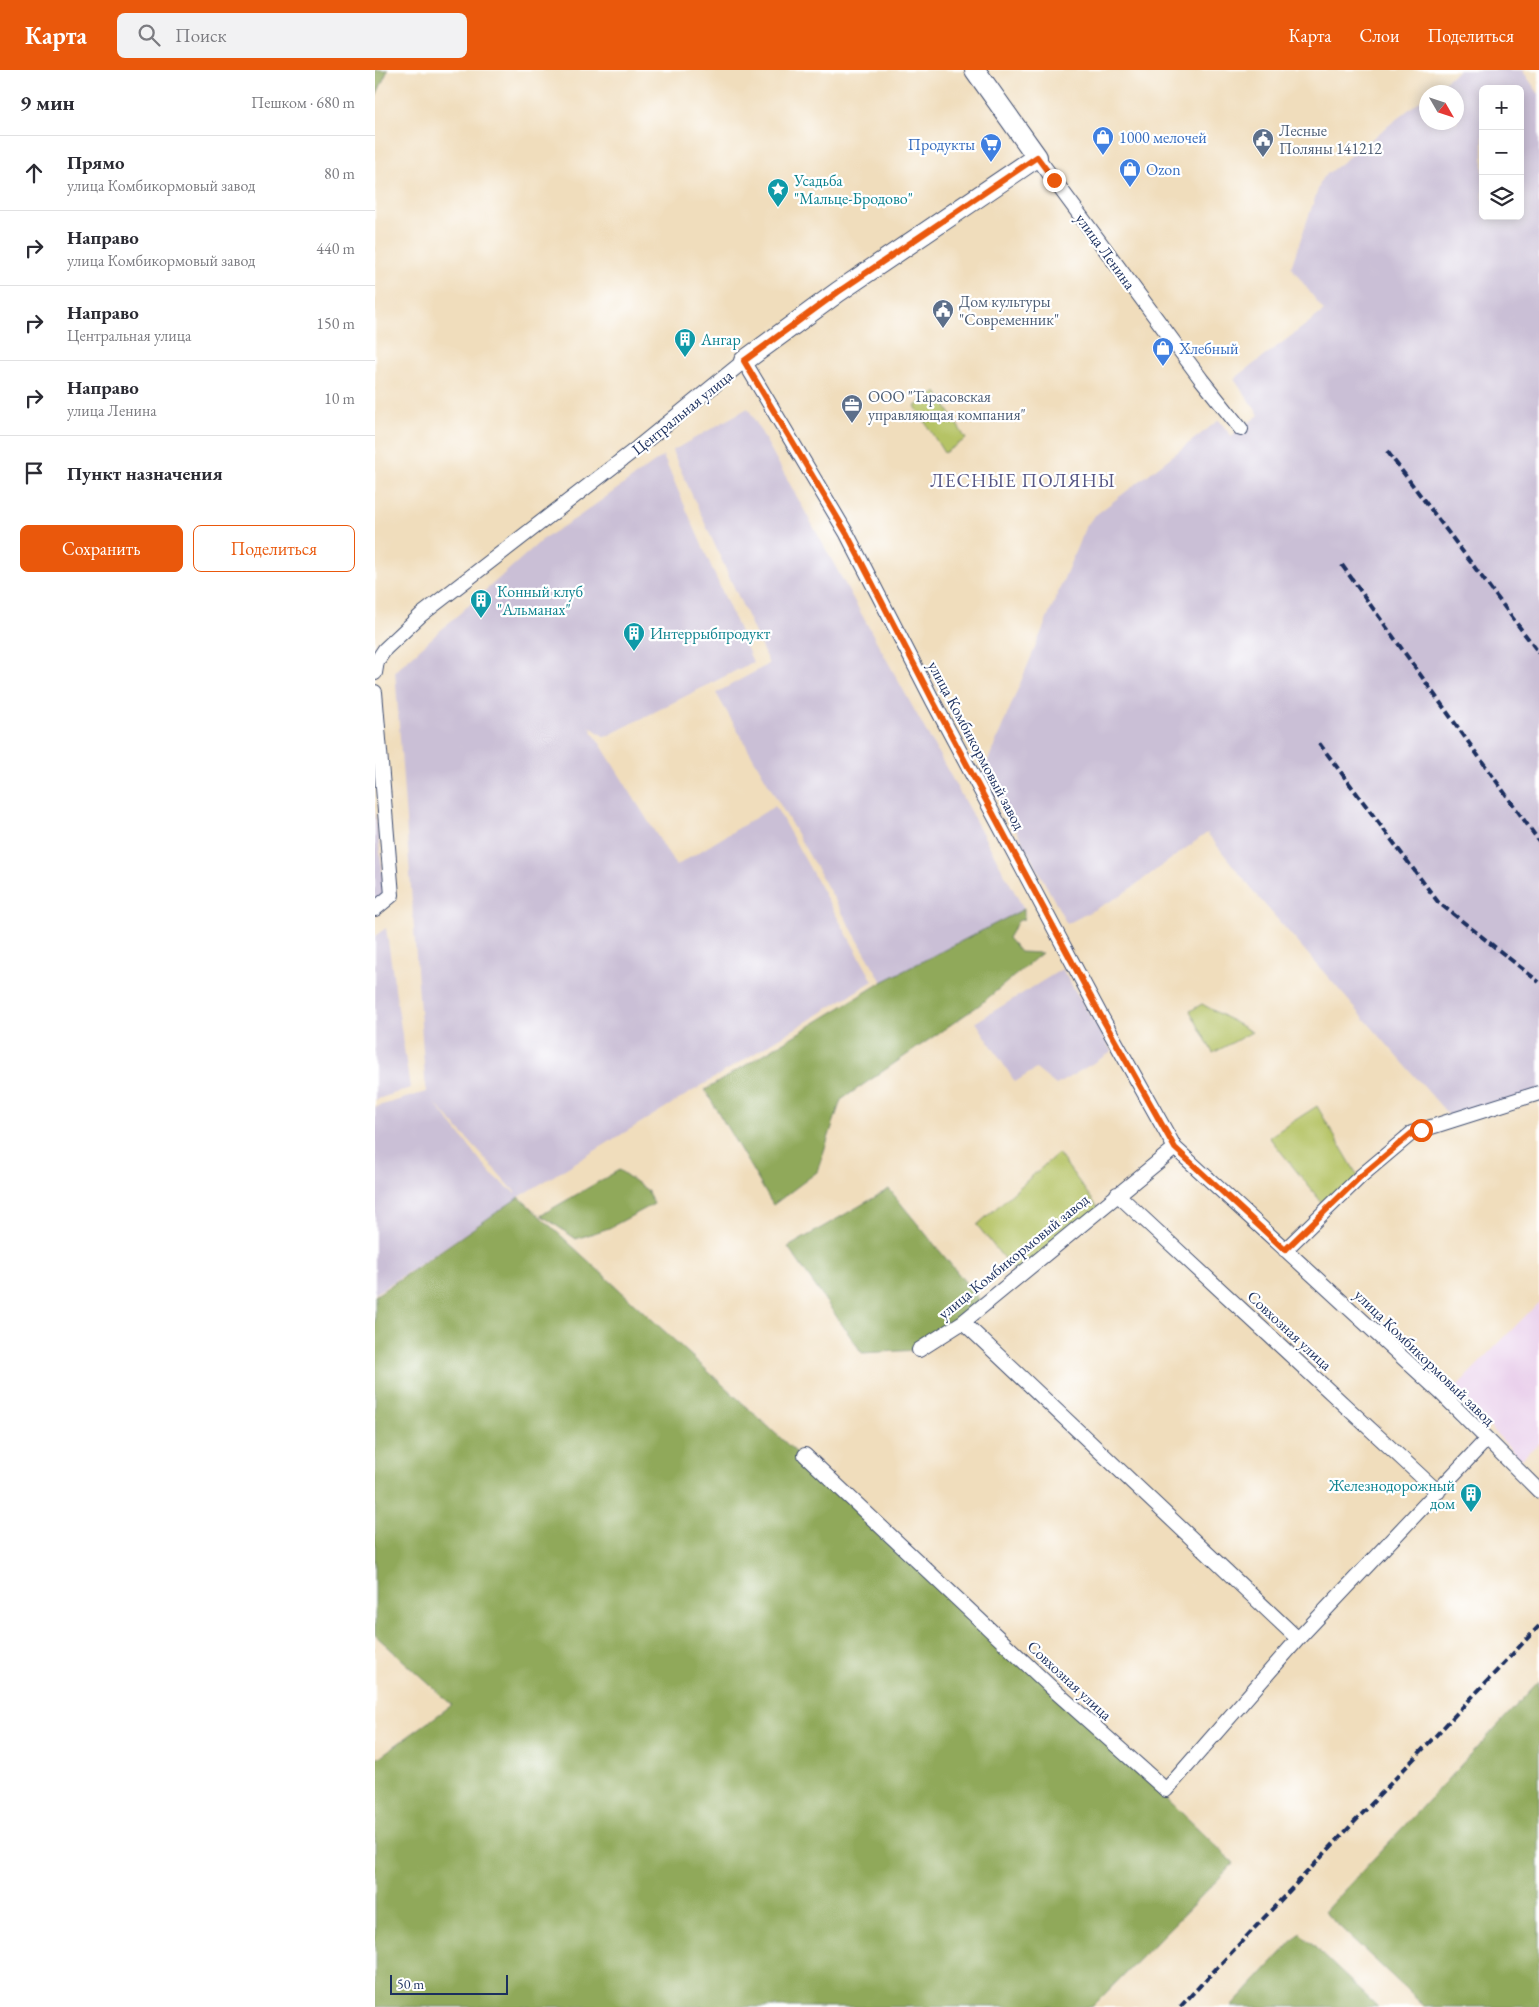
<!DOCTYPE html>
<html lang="ru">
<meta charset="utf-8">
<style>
:root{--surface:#fff;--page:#f2f2f3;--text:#2b2b33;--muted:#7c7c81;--line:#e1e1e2;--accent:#ea580c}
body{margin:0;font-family:"EB Garamond",serif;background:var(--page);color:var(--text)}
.controls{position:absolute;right:15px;top:15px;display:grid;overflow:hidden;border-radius:8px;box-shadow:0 2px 12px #0003}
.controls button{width:45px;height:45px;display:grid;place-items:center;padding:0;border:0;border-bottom:1px solid var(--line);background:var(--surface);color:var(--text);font:25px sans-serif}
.compass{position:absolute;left:1044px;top:15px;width:45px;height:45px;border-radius:50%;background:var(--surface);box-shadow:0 2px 12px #0003;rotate:129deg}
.scale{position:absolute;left:15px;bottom:12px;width:118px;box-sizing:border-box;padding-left:5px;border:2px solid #1b2f5e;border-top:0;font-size:14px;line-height:18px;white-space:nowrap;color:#1b2f5e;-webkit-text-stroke:4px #fff;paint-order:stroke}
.stop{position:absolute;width:15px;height:15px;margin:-11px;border:4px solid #ea580c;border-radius:50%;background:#fff}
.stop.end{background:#ea580c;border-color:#fff;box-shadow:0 1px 5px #0008}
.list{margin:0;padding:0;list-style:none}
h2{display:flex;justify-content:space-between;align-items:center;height:65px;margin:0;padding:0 20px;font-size:21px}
h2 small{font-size:16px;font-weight:400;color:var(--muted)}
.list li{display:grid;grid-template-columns:32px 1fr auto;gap:15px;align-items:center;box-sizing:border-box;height:75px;padding:0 20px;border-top:1px solid var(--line)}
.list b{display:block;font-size:19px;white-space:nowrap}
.list p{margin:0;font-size:16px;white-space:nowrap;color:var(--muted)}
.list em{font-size:16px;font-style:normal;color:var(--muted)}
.actions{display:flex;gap:10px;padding:15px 20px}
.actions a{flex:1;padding:11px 0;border:1px solid var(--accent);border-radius:8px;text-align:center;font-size:18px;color:var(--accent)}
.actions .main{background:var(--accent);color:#fff}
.icon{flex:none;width:28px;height:28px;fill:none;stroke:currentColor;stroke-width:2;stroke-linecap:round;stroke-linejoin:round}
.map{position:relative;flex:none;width:1164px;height:1937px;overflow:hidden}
header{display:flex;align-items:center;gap:30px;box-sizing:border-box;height:70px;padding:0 25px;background:var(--accent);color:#fff}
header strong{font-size:24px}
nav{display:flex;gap:28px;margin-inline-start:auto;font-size:18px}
.search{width:350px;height:45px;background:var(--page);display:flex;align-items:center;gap:12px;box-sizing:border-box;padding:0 18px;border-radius:8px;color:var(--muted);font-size:19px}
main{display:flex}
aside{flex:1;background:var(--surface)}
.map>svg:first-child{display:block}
</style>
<header>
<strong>Карта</strong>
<div class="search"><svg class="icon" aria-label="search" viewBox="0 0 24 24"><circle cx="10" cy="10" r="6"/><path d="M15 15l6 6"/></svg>Поиск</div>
<nav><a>Карта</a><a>Слои</a><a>Поделиться</a></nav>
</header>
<main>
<aside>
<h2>9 мин<small>Пешком · 680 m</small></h2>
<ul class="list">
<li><svg class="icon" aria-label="ahead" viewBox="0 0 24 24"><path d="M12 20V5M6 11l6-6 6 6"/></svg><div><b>Прямо</b><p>улица Комбикормовый завод</p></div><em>80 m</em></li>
<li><svg class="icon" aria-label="right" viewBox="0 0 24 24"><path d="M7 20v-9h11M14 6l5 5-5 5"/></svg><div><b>Направо</b><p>улица Комбикормовый завод</p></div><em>440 m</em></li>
<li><svg class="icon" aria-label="right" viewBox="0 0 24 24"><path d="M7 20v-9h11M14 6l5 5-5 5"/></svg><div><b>Направо</b><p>Центральная улица</p></div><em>150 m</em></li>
<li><svg class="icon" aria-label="right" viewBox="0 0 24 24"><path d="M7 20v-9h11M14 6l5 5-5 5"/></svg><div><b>Направо</b><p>улица Ленина</p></div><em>10 m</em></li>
<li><svg class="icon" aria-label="arrive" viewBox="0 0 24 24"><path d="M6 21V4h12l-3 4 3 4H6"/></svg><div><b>Пункт назначения</b></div></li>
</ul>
<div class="actions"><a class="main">Сохранить</a><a>Поделиться</a></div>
</aside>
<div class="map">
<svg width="1164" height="1937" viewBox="0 0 1164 1937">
<rect width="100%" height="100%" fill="#fff"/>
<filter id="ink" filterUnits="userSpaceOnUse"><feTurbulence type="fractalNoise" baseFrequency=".02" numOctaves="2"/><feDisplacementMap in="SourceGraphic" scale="10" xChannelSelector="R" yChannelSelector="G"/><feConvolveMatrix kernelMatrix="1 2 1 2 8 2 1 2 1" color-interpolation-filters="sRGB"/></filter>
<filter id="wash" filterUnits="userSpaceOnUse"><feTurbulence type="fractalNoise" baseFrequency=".0096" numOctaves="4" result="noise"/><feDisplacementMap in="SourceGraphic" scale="20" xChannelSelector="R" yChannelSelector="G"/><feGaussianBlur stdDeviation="1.12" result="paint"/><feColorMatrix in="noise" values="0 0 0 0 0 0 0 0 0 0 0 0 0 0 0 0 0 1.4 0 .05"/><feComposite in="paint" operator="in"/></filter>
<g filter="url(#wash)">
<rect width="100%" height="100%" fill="#f0ddbc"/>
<!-- built -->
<path fill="#ead1ec" d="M1164,1232V1373L1146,1389L1078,1320Z"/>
<!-- industrial -->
<path fill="#cabfd6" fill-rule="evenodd" d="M1084,0H1147L1164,24V1023L1078,1050L883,827L832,763L745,826L692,854L609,700L710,458L718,447L844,350L856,366L884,345L859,309L949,241L916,197L947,108L1051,26L1052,52H1082V22H1056ZM1108,19H1145V146H1108Z
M373,338L649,839L507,912L341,623L394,594L297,381Z
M288,386L378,592L230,667L214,656L301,796L400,736L498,911L144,1127L0,1224V1037L51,1022L20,601L168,469L203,447ZM59,1032L141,1123V1124L116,1104Z
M0,739L10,825L0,833Z
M11,858L35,1018L0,1030V866Z
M687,899L737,982L681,1015L661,999L640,1012L601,952Z"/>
<!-- green -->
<path fill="#b5c365" stroke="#687962" d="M562,322L591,369L569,383L540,336Z
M827,934L877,962L838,983L815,941Z
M942,1036L984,1108L952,1139L894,1067Z
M683,1083L724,1139L643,1206L602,1155Z"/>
<!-- forest -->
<path fill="#90a95a" stroke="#566c5c" d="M0,0H13L0,28Z
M649,839V849L643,851L633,868L645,882L667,883L603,936L466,1030L442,1102L398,1135L330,1020L507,912Z
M244,1100L272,1120L279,1134L234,1158L201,1169L166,1145Z
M514,1119L609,1235L544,1280L487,1283L413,1177Z
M144,1127L681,1622L859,1793L717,1937H0V1690L77,1635L0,1565V1226Z
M1164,1611V1937H1050L949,1842Z
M925,1863L1003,1937H856Z"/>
</g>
<g filter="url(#ink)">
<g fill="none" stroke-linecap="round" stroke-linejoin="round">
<!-- street casing -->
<g stroke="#3b496c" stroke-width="16">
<path id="street" d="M662,87L826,309L866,359
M0,603L2,591L10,579L46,545L262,378L369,291L472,464L558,631L726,946L800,1078L1065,1322L1164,1421
M0,622L17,825L0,839
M742,1124L1063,1422
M910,1180L986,1106L1037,1063L1164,1023
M588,1252L923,1569
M544,1280L588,1252L800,1078
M430,1385L681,1622L791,1720L923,1569L1111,1370"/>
</g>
<!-- secondary casing -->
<g stroke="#3b496c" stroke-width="22">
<path id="secondary" d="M369,291L463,222L662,87L600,0"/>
</g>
<!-- street -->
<use href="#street" stroke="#fff" stroke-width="14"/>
<!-- secondary -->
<use href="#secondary" stroke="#fff" stroke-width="20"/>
<!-- rail -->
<path stroke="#1b2f5e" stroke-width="4" stroke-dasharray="8 4" stroke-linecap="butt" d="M1012,381L1164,583
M967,495L1164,771
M944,673L1063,832L1164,912
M805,1937L1164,1556"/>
</g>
</g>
<g fill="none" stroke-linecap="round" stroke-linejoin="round" filter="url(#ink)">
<!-- route -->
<path stroke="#ea580c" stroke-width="6" d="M679,110L662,87L463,222L369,291L472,464L558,631L726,946L800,1078L910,1180L986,1106L1037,1063L1046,1060"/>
</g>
<!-- icons -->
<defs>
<g id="shop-pin" transform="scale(1.125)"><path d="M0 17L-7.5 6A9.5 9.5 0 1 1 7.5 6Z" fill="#3f7fe0" stroke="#fff"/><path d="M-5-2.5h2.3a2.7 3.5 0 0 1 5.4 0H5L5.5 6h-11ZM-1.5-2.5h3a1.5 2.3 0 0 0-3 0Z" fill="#fff"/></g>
<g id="civic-pin" transform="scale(1.125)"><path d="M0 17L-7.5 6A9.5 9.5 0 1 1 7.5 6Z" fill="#5c6f8a" stroke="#fff"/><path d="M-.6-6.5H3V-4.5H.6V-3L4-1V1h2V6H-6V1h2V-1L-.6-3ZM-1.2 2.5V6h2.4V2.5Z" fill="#fff"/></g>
<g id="supermarket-pin" transform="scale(1.125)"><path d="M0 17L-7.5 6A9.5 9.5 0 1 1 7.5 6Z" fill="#3f7fe0" stroke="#fff"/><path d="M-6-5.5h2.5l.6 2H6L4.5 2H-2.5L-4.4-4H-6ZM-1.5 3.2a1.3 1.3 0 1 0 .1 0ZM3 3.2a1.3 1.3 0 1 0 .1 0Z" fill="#fff"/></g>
<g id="sight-pin" transform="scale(1.125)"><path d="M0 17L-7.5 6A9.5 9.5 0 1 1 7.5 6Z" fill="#0f9aa8" stroke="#fff"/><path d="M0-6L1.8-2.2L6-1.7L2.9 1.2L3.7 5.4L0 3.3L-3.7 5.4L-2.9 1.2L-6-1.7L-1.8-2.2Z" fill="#fff"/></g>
<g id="building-pin" transform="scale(1.125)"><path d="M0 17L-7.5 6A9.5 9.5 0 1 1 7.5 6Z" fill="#0f9aa8" stroke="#fff"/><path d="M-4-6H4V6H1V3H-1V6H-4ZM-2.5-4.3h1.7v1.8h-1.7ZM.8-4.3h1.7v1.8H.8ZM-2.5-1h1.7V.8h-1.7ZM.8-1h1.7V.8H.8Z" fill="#fff"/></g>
<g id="office-pin" transform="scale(1.125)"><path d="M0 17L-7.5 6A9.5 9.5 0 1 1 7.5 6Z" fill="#5c6f8a" stroke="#fff"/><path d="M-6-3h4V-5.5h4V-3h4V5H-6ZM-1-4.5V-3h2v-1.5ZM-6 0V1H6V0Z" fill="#fff"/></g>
</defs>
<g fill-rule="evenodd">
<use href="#shop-pin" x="728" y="67"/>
<use href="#civic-pin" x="888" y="69"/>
<use href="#supermarket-pin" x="616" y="74"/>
<use href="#shop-pin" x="755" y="99"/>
<use href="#sight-pin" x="403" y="119"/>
<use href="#civic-pin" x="568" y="240"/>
<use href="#building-pin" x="310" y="269"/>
<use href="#shop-pin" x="788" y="278"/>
<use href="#office-pin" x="477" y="335"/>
<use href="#building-pin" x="106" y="530"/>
<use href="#building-pin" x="259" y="563"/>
<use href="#building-pin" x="1096" y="1424"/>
</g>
<g text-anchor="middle" stroke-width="4.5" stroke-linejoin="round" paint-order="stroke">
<!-- service labels -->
<g font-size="16" fill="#4e5e75" stroke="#fff" text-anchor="start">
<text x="904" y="66">Лесные<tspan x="904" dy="18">Поляны 141212</tspan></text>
<text x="584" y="237">Дом культуры<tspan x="584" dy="18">"Современник"</tspan></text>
<text x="493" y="332">ООО "Тарасовская<tspan x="493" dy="18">управляющая компания"</tspan></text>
</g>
<!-- shop labels -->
<g font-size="16" fill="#366cbe" stroke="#fff" text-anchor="start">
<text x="744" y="73">1000 мелочей</text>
<text x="600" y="80" text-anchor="end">Продукты</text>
<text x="771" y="105">Ozon</text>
<text x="804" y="284">Хлебный</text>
</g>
<!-- culture labels -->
<g font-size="16" fill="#0d838f" stroke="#fff" text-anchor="start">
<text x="419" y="116">Усадьба<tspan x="419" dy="18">"Мальце-Бродово"</tspan></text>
<text x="326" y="275">Ангар</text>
<text x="122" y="527">Конный клуб<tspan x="122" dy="18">"Альманах"</tspan></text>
<text x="275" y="569">Интеррыбпродукт</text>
<text x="1080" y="1421" text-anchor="end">Железнодорожный<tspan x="1080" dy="18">дом</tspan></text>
</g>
<!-- street labels -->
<g font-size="16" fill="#1b2f5e" stroke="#fff">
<text transform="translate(731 181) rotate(54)" y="6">улица Ленина</text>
<text transform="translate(307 342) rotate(-39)" y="6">Центральная улица</text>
<text transform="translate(602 675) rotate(62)" y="6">улица Комбикормовый завод</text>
<text transform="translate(638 1186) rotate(-39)" y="6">улица Комбикормовый завод</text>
<text transform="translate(915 1260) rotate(43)" y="6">Совхозная улица</text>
<text transform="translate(1050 1287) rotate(44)" y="6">улица Комбикормовый завод</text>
<text transform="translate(695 1610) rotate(43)" y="6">Совхозная улица</text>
</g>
<!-- quarter labels -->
<g font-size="19" letter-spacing="1" fill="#565685" stroke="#fff">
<text x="648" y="417">ЛЕСНЫЕ ПОЛЯНЫ</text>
</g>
</g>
</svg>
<div class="controls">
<button>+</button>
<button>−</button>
<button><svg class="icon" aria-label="layers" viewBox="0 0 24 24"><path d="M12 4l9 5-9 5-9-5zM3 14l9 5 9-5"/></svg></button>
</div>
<svg class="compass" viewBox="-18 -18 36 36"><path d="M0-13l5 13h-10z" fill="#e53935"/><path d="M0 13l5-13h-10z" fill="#7c7c81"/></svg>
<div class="scale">50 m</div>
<div class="stop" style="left:1046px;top:1060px"></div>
<div class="stop end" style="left:679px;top:110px"></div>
</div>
</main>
